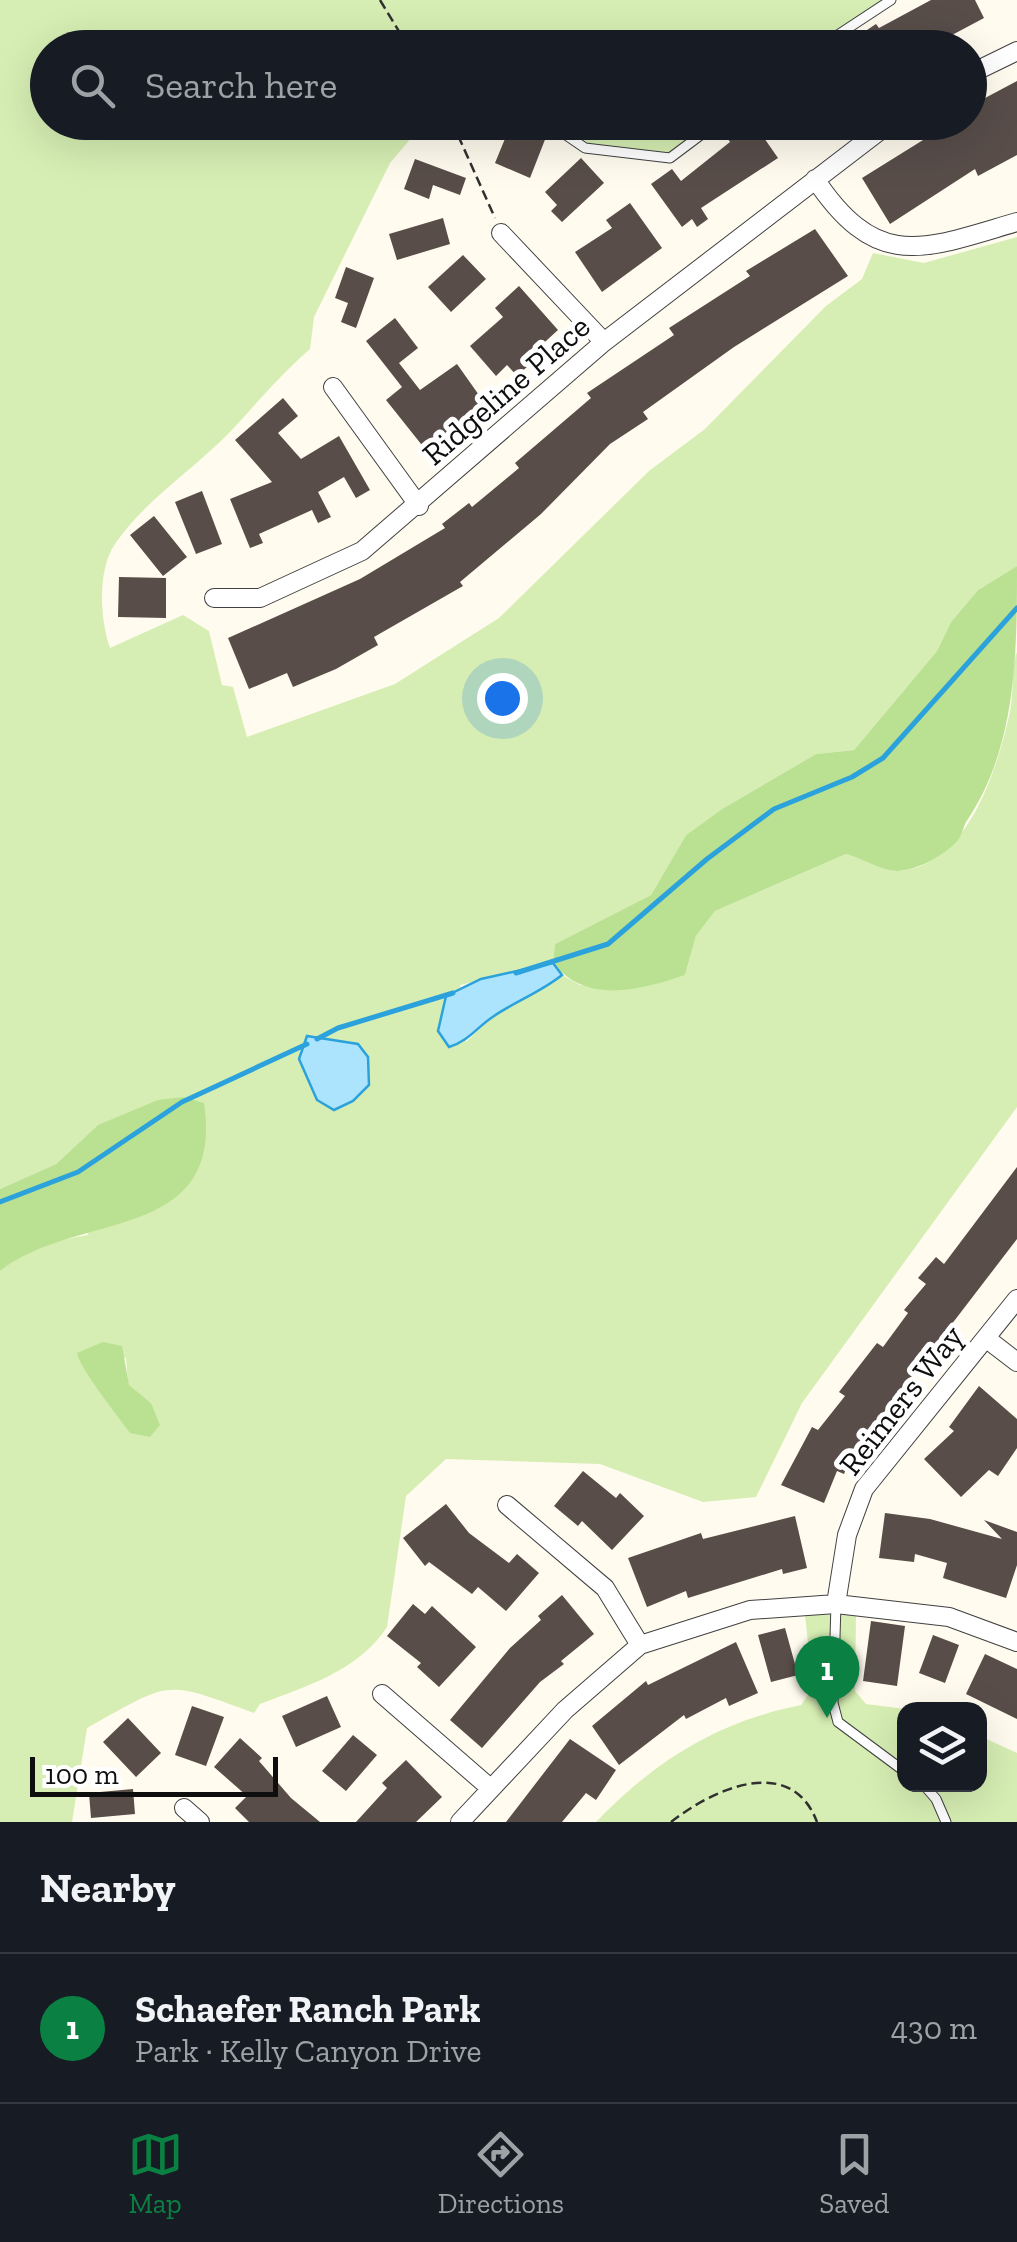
<!DOCTYPE html>
<meta charset="utf-8">
<style>
:root{--surface:#171b24;--page:#242831;--text:#f1f3f6;--muted:#9ea1a6;--line:#363941;--accent:#0b8043}
body{margin:0;font-family:"Zilla Slab",serif;background:var(--page);color:var(--text)}
.controls{position:absolute;right:30px;bottom:30px;display:grid;overflow:hidden;border-radius:20px;box-shadow:0 10px 40px #0002}
.controls button{width:90px;height:90px;display:grid;place-items:center;padding:0;border:0;border-bottom:2px solid var(--line);background:var(--surface);color:var(--text);font:50px sans-serif}
.scale{position:absolute;left:30px;bottom:25px;width:248px;box-sizing:border-box;padding-left:10px;border:5px solid #0e0e0e;border-top:0;font-size:28px;line-height:35px;white-space:nowrap;color:#0e0e0e;-webkit-text-stroke:8px #fff;paint-order:stroke}
.you{position:absolute;left:502px;top:698px;width:35px;height:35px;margin:-25px;border:8px solid #fff;border-radius:50%;background:#1a73e8;box-shadow:0 0 0 15px #1a73e833}
.badge{display:grid;place-items:center;width:65px;height:65px;border-radius:50%;background:var(--accent);color:#fff;font-size:32px;font-weight:700}
.pin{position:absolute;translate:-50% -82px;filter:drop-shadow(0 2px 5px #0008)}
.pin::after{content:'';position:absolute;top:52px;width:35px;height:30px;background:inherit;clip-path:polygon(0 0,100% 0,50% 100%)}
.list{margin:0;padding:0;list-style:none}
h2{display:flex;justify-content:space-between;align-items:center;height:130px;margin:0;padding:0 40px;font-size:42px}
h2 small{font-size:32px;font-weight:400;color:var(--muted)}
.list li{display:grid;grid-template-columns:65px 1fr auto;gap:30px;align-items:center;box-sizing:border-box;height:150px;padding:0 40px;border-top:2px solid var(--line)}
.list b{display:block;font-size:38px;white-space:nowrap}
.list p{margin:0;font-size:32px;white-space:nowrap;color:var(--muted)}
.list em{font-size:32px;font-style:normal;color:var(--muted)}
.icon{flex:none;width:55px;height:55px;fill:none;stroke:currentColor;stroke-width:2;stroke-linecap:round;stroke-linejoin:round}
.map{position:relative;flex:none;width:1017px;height:1822px;overflow:hidden}
.search{position:absolute;background:var(--surface);box-shadow:0 10px 40px #0002;left:30px;right:30px;top:30px;height:110px;display:flex;align-items:center;gap:25px;box-sizing:border-box;padding:0 35px;border-radius:55px;color:var(--muted);font-size:38px}
.sheet{height:280px;background:var(--surface)}
nav{display:flex;justify-content:space-around;align-items:center;box-sizing:border-box;height:140px;border-top:2px solid var(--line);background:var(--surface);font-size:28px;color:var(--muted)}
nav a{display:grid;justify-items:center;gap:5px}
nav .on{color:var(--accent)}
.map>svg:first-child{display:block}
</style>
<div class="map">
<svg width="1017" height="1822" viewBox="0 0 1017 1822">
<rect width="100%" height="100%" fill="#fffbee"/>
<!-- green -->
<path fill="#d6eeb3" fill-rule="evenodd" d="M0,0H888L814,47L48,48V122L424,123L390,163L314,317L310,349C280,375 257,403 230,432C194,469 145,500 115,544C97,570 100,620 110,648L183,615L209,631L222,685L233,687L247,737L395,684L499,618L649,471L705,429L826,306L862,279L873,253L924,263L1017,237V566L978,590L951,622L937,651L854,750L816,754L722,809L686,835L651,895L555,944L553,963L460,985L466,1042L492,1017L562,975L580,985L685,975L696,936L715,911L846,854C861,858 882,871 897,871C968,868 997,769 1010,712C1014,693 1011,667 1017,652V1107L802,1403L756,1497L703,1502L600,1464L446,1459L406,1496L387,1627C358,1671 307,1686 260,1704L254,1713C162,1679 172,1681 87,1728L72,1822H0V1271C26,1250 55,1240 88,1235L98,1125L56,1164L0,1189ZM126,1357L128,1385L151,1403L115,1412L100,1387Z
M557,123H715L673,155L585,143Z
M856,1614L855,1691L866,1704L905,1709L904,1784H980V1736L1017,1753V1822H596C656,1760 717,1722 801,1705L813,1688L805,1615Z"/>
<!-- forest -->
<path fill="#bae191" d="M1017,566C1017,652 1017,745 968,819C963,825 963,834 958,840C944,856 918,870 897,871C882,871 861,858 846,854L715,911L696,936L685,975C640,990 587,1005 553,963L555,944L651,895L686,835L722,809L816,754L854,750L937,651L951,622L978,590Z
M183,1097L204,1103C225,1244 77,1210 0,1271V1189L56,1164L98,1125L158,1100Z
M103,1342L122,1346L129,1385L151,1403L160,1425L150,1437L130,1433C117,1415 80,1369 77,1353Z"/>
<!-- water -->
<path fill="#ade4fd" stroke="#2ca2dc" stroke-width="2.5" d="M553,963L562,975C541,992 516,1001 494,1016C477,1027 469,1041 449,1047L438,1031L446,996L481,979Z
M307,1036L358,1044L368,1057L369,1085L353,1101L334,1110L317,1100L299,1059Z"/>
<g fill="none" stroke-linecap="round" stroke-linejoin="round">
<!-- stream -->
<path stroke="#2ca2dc" stroke-width="5" d="M516,973L608,944L707,859L774,809L852,777L883,758L1017,608
M317,1039L338,1028L453,993
M0,1202L78,1172L182,1102L307,1044"/>
</g>
<!-- building -->
<path fill="#584d49" d="M931,0H975L984,18L937,43L939,48H840L876,24L879,28Z
M1017,81V155L978,176L975,169L890,224L862,178L952,122H970V106Z
M734,122H753L778,158L701,208L708,219L697,227L692,219L682,227L651,184L672,169L681,181L730,142L722,130Z
M511,124L546,137L530,178L495,163Z
M581,158L604,183L562,222L551,211L557,205L545,192Z
M415,159L466,178L460,195L433,185L429,199L404,189Z
M630,203L662,248L602,292L575,252L612,228L606,220Z
M443,218L450,244L397,260L389,234Z
M815,229L848,276L734,347L643,412L648,419L610,444L541,514L460,582L463,586L374,637L378,645L336,669L293,687L287,673L249,689L228,638L360,579L445,528L442,524L469,503L472,507L519,468L515,463L591,398L587,393L674,335L669,328L750,276L746,271Z
M463,255L486,279L451,312L428,287Z
M346,267L374,278L356,328L341,322L348,303L335,298Z
M519,286L558,330L524,361L528,366L517,376L507,365L496,376L470,346L503,317L495,308Z
M395,318L418,348L399,363L420,390L457,364L486,405L425,449L386,400L402,387L366,341Z
M283,398L298,416L278,433L301,459L339,436L370,490L356,498L344,477L318,492L331,517L318,523L312,510L259,534L263,543L250,548L230,499L272,482L235,440Z
M202,491L222,544L196,554L175,502Z
M154,516L187,557L163,576L130,535Z
M119,577L166,578V618L118,617Z
M1017,1167V1239L866,1436L871,1440L862,1451L856,1446L844,1474L837,1471L824,1503L781,1485L812,1427L818,1430L845,1396L839,1392L856,1370L877,1343L883,1347L908,1313L904,1310L926,1284L918,1278L936,1257L944,1264Z
M979,1386L1017,1419V1448L998,1476L989,1470L961,1497L924,1459L954,1431L949,1427Z
M583,1471L616,1498L620,1493L644,1516L612,1550L582,1521L578,1526L554,1506Z
M446,1504L469,1533L509,1563L517,1554L539,1573L506,1611L478,1587L472,1594L429,1562L425,1566L403,1538Z
M885,1513L930,1519L1002,1539L984,1520L1017,1532V1565L1006,1598L943,1578L947,1563L915,1554L914,1562L879,1558Z
M795,1516L807,1568L783,1574L782,1569L688,1598L686,1591L647,1607L628,1558L701,1533L703,1539Z
M562,1595L594,1634L561,1661L564,1664L540,1682L482,1748L450,1720L510,1648L541,1620L538,1616Z
M413,1604L425,1614L432,1606L476,1647L439,1687L417,1667L421,1663L387,1636Z
M871,1621L905,1626L897,1686L863,1681Z
M785,1628L798,1675L771,1682L758,1635Z
M933,1635L959,1645L945,1683L919,1673Z
M736,1642L758,1693L729,1706L726,1698L686,1719L684,1715L619,1765L592,1726L646,1681L648,1685Z
M985,1654L1017,1669V1719L966,1694Z
M327,1696L341,1727L296,1747L282,1716Z
M192,1706L224,1717L206,1766L175,1755Z
M128,1718L161,1753L136,1777L103,1742Z
M353,1735L377,1755L346,1791L322,1771Z
M240,1738L262,1758L259,1761L291,1798L320,1822H249L235,1808L247,1796L214,1767Z
M570,1739L616,1770L596,1800L586,1793L562,1822H506Z
M406,1760L442,1797L416,1822H356L387,1788L382,1783Z
M133,1789L135,1814L91,1818L89,1793Z"/>
<g fill="none" stroke-linecap="round" stroke-linejoin="round">
<!-- service casing -->
<g stroke="#414141" stroke-width="11">
<path id="service" d="M818,48L891,0
M547,122L585,148L670,158L718,122
M836,1604L833,1703L838,1722L904,1771
M923,1784L936,1799L946,1822"/>
</g>
<!-- minor casing -->
<g stroke="#414141" stroke-width="20">
<path id="minor" d="M970,74L1017,51
M815,179C878,273 924,249 1017,222
M501,233L604,342
M333,387L419,506
M214,598H260L362,551L604,342L891,122
M987,1339L1017,1362
M507,1505L605,1588L640,1645
M836,1604L847,1535L864,1489L1017,1299
M382,1694L489,1787
M184,1808L200,1822
M460,1822L565,1710L640,1645L750,1610L836,1604L949,1617L1017,1642"/>
</g>
<!-- path -->
<path stroke="#303030" stroke-width="2.5" stroke-dasharray="10 5" stroke-linecap="butt" d="M380,0L409,48
M452,122L495,218
M671,1822C713,1789 791,1753 817,1822"/>
<!-- service -->
<use href="#service" stroke="#fff" stroke-width="9"/>
<!-- minor -->
<use href="#minor" stroke="#fff" stroke-width="18"/>
</g>
<g text-anchor="middle" stroke-width="10" stroke-linejoin="round" paint-order="stroke">
<!-- street labels -->
<g font-size="32" fill="#0e0e0e" stroke="#fff">
<text transform="translate(506 390) rotate(-41)" y="11">Ridgeline Place</text>
<text transform="translate(901 1400) rotate(-52)" y="11">Reimers Way</text>
</g>
</g>
</svg>
<div class="controls">
<button><svg class="icon" aria-label="layers" viewBox="0 0 24 24"><path d="M12 4l9 5-9 5-9-5zM3 14l9 5 9-5"/></svg></button>
</div>
<div class="scale">100 m</div>
<div class="you"></div>
<div class="pin badge" style="left:827px;top:1718px">1</div>
<div class="search"><svg class="icon" aria-label="search" viewBox="0 0 24 24"><circle cx="10" cy="10" r="6"/><path d="M15 15l6 6"/></svg>Search here</div>
</div>
<section class="sheet">
<h2>Nearby<small></small></h2>
<ul class="list">
<li><span class="badge">1</span><div><b>Schaefer Ranch Park</b><p>Park · Kelly Canyon Drive</p></div><em>430 m</em></li>
</ul>
</section>
<nav>
<a class="on"><svg class="icon" aria-label="map" viewBox="0 0 24 24"><path d="M3 6l6-2 6 2 6-2v14l-6 2-6-2-6 2zM9 4v14M15 6v14"/></svg>Map</a>
<a><svg class="icon" aria-label="directions" viewBox="0 0 24 24"><path d="M12 3l9 9-9 9-9-9zM9 14v-3h6M13 9l2 2-2 2"/></svg>Directions</a>
<a><svg class="icon" aria-label="saved" viewBox="0 0 24 24"><path d="M7 4h10v16l-5-4-5 4z"/></svg>Saved</a>
</nav>
